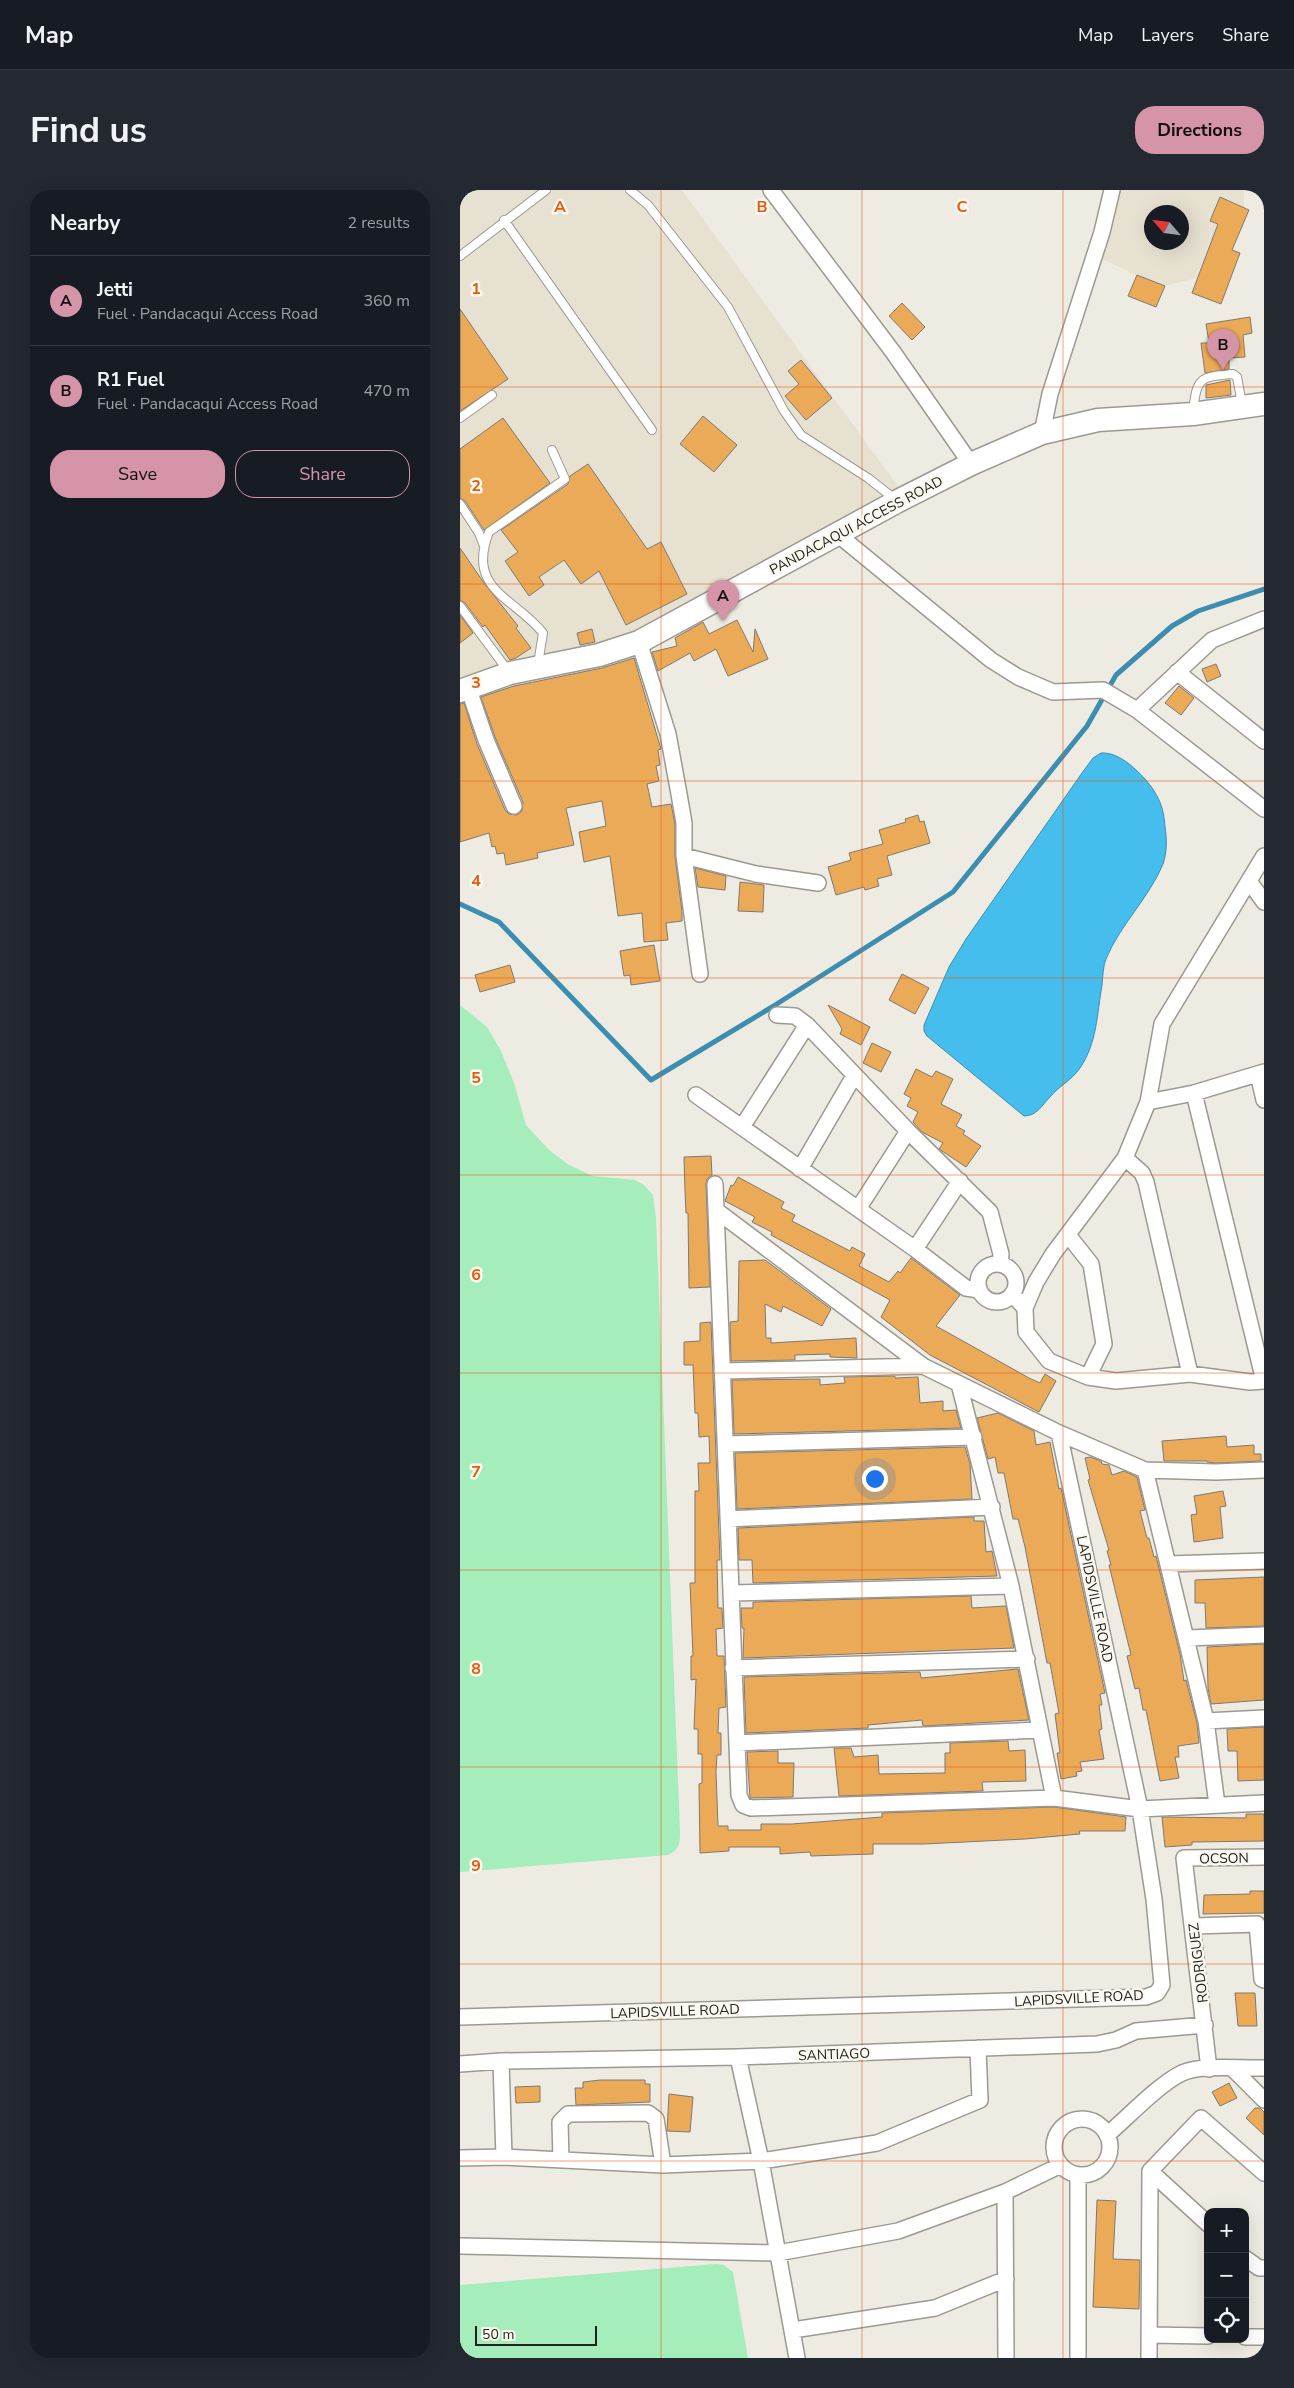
<!DOCTYPE html>
<meta charset="utf-8">
<style>
:root{--surface:#171b24;--page:#242831;--text:#f1f3f6;--muted:#9ea1a6;--line:#363941;--accent:#d594a8}
body{margin:0;font-family:"Nunito Sans",sans-serif;background:var(--page);color:var(--text)}
.controls{position:absolute;right:15px;bottom:15px;display:grid;overflow:hidden;border-radius:10px;box-shadow:0 5px 20px #0002}
.controls button{width:45px;height:45px;display:grid;place-items:center;padding:0;border:0;border-bottom:1px solid var(--line);background:var(--surface);color:var(--text);font:25px sans-serif}
.compass{position:absolute;left:684px;top:15px;width:45px;height:45px;border-radius:50%;background:var(--surface);box-shadow:0 5px 20px #0002;rotate:298deg}
.scale{position:absolute;left:15px;bottom:12px;width:122px;box-sizing:border-box;padding-left:5px;border:2px solid #23221f;border-top:0;font-size:14px;line-height:18px;white-space:nowrap;color:#23221f;-webkit-text-stroke:4px #fbf8ef;paint-order:stroke}
.you{position:absolute;left:414px;top:1288px;width:18px;height:18px;margin:-12px;border:4px solid #fff;border-radius:50%;background:#1a73e8;box-shadow:0 0 0 8px #1a73e833}
.badge{display:grid;place-items:center;width:32px;height:32px;border-radius:50%;background:var(--accent);color:#111;font-size:16px;font-weight:700}
.pin{position:absolute;translate:-50% -41px;filter:drop-shadow(0 1px 2px #0008)}
.pin::after{content:'';position:absolute;top:26px;width:18px;height:15px;background:inherit;clip-path:polygon(0 0,100% 0,50% 100%)}
.list{margin:0;padding:0;list-style:none}
h2{display:flex;justify-content:space-between;align-items:center;height:65px;margin:0;padding:0 20px;font-size:21px}
h2 small{font-size:16px;font-weight:400;color:var(--muted)}
.list li{display:grid;grid-template-columns:32px 1fr auto;gap:15px;align-items:center;box-sizing:border-box;height:90px;padding:0 20px;border-top:1px solid var(--line)}
.list b{display:block;font-size:19px;white-space:nowrap}
.list p{margin:0;font-size:16px;white-space:nowrap;color:var(--muted)}
.list em{font-size:16px;font-style:normal;color:var(--muted)}
.actions{display:flex;gap:10px;padding:15px 20px}
.actions a{flex:1;padding:11px 0;border:1px solid var(--accent);border-radius:20px;text-align:center;font-size:18px;color:var(--accent)}
.actions .main{background:var(--accent);color:#111}
.icon{flex:none;width:28px;height:28px;fill:none;stroke:currentColor;stroke-width:2;stroke-linecap:round;stroke-linejoin:round}
.map{position:relative;flex:none;width:804px;height:2168px;overflow:hidden;border-radius:20px}
header{display:flex;align-items:center;gap:30px;box-sizing:border-box;height:70px;padding:0 25px;background:var(--surface);border-bottom:1px solid var(--line)}
header strong{font-size:24px}
nav{display:flex;gap:28px;margin-inline-start:auto;font-size:18px}
.intro{display:flex;align-items:center;justify-content:space-between;box-sizing:border-box;height:120px;padding:0 30px}
h1{margin:0;font-size:35px}
.button{padding:12px 22px;border-radius:20px;background:var(--accent);color:#111;font-size:18px;font-weight:700}
main{display:flex;gap:30px;padding:0 30px}
aside{flex:1;background:var(--surface);border-radius:20px;box-shadow:0 5px 20px #0002}
.map>svg:first-child{display:block}
</style>
<header>
<strong>Map</strong>
<nav><a>Map</a><a>Layers</a><a>Share</a></nav>
</header>
<div class="intro"><h1>Find us</h1><a class="button">Directions</a></div>
<main>
<aside>
<h2>Nearby<small>2 results</small></h2>
<ul class="list">
<li><span class="badge">A</span><div><b>Jetti</b><p>Fuel · Pandacaqui Access Road</p></div><em>360 m</em></li>
<li><span class="badge">B</span><div><b>R1 Fuel</b><p>Fuel · Pandacaqui Access Road</p></div><em>470 m</em></li>
</ul>
<div class="actions"><a class="main">Save</a><a>Share</a></div>
</aside>
<div class="map">
<svg width="804" height="2168" viewBox="0 0 804 2168">
<rect width="100%" height="100%" fill="#eeebe2"/>
<!-- built -->
<path fill="#e7e1d1" fill-rule="evenodd" d="M0,0H222L442,302L173,442L41,481L0,498Z
M658,0H784V26L748,85L701,97L640,68ZM692,22H722V52H692Z"/>
<!-- green -->
<path fill="#a5edba" d="M0,815L27,837L41,861L54,893L66,935L89,960L109,975L133,986L175,990L184,995L193,1005L196,1028L220,1642C220,1654 219,1660 208,1665L0,1682Z
M256,2074L264,2075L273,2082L288,2168H0V2095Z"/>
<!-- water -->
<path fill="#45bded" stroke="#3b8eaf" d="M641,563C658,562 674,577 685,589C698,604 704,617 705,637C707,649 707,662 703,674C689,708 660,735 646,769C643,776 643,786 642,795C637,824 637,853 620,878C612,890 599,896 590,907C582,915 577,926 564,926L467,846L464,841V835L489,777L506,749L622,583L633,568Z"/>
<g fill="none" stroke-linecap="round" stroke-linejoin="round">
<!-- stream -->
<path stroke="#3b8eaf" stroke-width="5" d="M0,714L39,732L191,890L312,817L493,702L627,536L656,485L712,436L738,421L804,399"/>
</g>
<!-- building -->
<path fill="#ebaa57" stroke="#7f7973" d="M760,7L789,20L772,60L780,63L761,114L732,103L758,34L750,31Z
M677,85L705,96L696,117L668,106Z
M442,113L465,137L452,150L429,126Z
M0,119L48,189L0,221Z
M790,127L792,143L783,145L785,167L769,168V179L745,183L741,153H749L746,134Z
M341,170L372,208L346,230L325,206L339,194L328,181Z
M770,190L771,205L746,208V195Z
M243,226L277,255L254,282L220,254Z
M43,228L90,293L24,340L5,311L0,308V259Z
M128,274L187,359L201,352L227,404L166,435L139,381L121,394L104,370L79,387L84,395L69,406L45,371L58,362L41,340L108,294L110,286Z
M0,358L24,393L58,436L56,438L71,458L56,468L50,470L25,435L23,437L5,413L0,410Z
M0,425L13,443L0,453Z
M277,430L293,462L295,439L308,469L268,486L256,459L234,471L230,463L198,481L192,462L217,456L215,448L243,432L249,444Z
M132,439L135,452L120,455L117,443Z
M174,468L201,559L198,560L200,575L196,576L199,591L187,594L192,617L211,614L215,634V667L222,721V731L206,733L208,750L184,752L182,723L158,726L150,666L124,672L119,642L146,636L142,611L106,618L114,655L77,663L78,668L46,675L44,663L37,664L35,656L32,657L29,643L0,652V514L4,513L17,554L45,620L49,624L57,625L62,621L63,612L35,547L21,507L54,496L142,478Z
M756,474L761,486L747,492L742,479Z
M719,496L734,508L721,525L705,513Z
M458,625L460,632L464,631L470,653L427,666L432,685L417,689L419,696L405,700L404,697L376,705L368,677L391,670L389,663L423,654L419,640L446,632L445,629Z
M235,678L266,686L265,700L238,697Z
M280,692L304,695L303,722L278,721Z
M194,755L200,791L171,795L170,785L164,786L160,761Z
M50,775L55,792L20,802L15,785Z
M442,784L469,798L455,824L429,810Z
M368,815L410,837L401,855L380,844L382,839Z
M412,853L431,862L421,882L403,873Z
M456,879L472,887L476,881L493,889L481,914L502,925L496,936L505,941L503,944L521,956L506,977L479,959L483,953L462,942L453,932L458,922L447,916L451,908L444,904Z
M251,966L252,985L247,989L246,994L250,1097L229,1098L228,1023H226L225,1002L224,967Z
M278,987L324,1012L321,1018L335,1025L332,1031L390,1061L392,1057L405,1064L399,1076L429,1092L438,1081L440,1083L451,1068L500,1105L476,1136L569,1188L580,1193L585,1184L596,1191L579,1222L470,1165L421,1127L430,1110L311,1045L312,1042L292,1032L295,1027L265,1011L271,995L273,996Z
M305,1070L371,1119L362,1136L323,1116L321,1122L305,1114L306,1148H311V1153L396,1148L397,1168L370,1167V1164L335,1165V1170L271,1171L270,1132L278,1131L279,1071Z
M251,1132L260,1370H257L258,1418H262L263,1438L256,1439L257,1466H264L266,1517L259,1518L258,1543H261V1565H257L256,1581L258,1636H268V1640H301V1634H332L422,1627V1623L594,1617L666,1627L665,1641H619L620,1644L565,1649L464,1654H413V1664L351,1666L350,1662L320,1664V1657H269V1661L240,1663L239,1594L242,1593V1564H238V1539H234L236,1489L231,1490V1466H233L230,1393H235V1301H239L238,1273H250L249,1246L239,1247L238,1223H235L233,1175H224V1152L240,1151V1133Z
M435,1186V1188L458,1187L460,1213L483,1211V1221L496,1220L501,1238L274,1244L272,1190L360,1189V1195L385,1193L384,1187Z
M538,1223L574,1241L576,1255L590,1252L599,1299L601,1298L645,1503L640,1504L642,1515H639L642,1539L639,1540L644,1569L620,1572L622,1581L616,1582L617,1586L601,1589L597,1563H600L595,1524L599,1523L590,1473H587L565,1357L558,1329H553L544,1283H538L535,1267L528,1269L517,1228Z
M766,1246L767,1257L794,1255V1264H801V1271L756,1273L747,1272V1271H704L702,1251Z
M505,1257L510,1274L512,1309L277,1319L275,1263Z
M630,1267L641,1271L642,1274L649,1275L652,1285L664,1281L677,1287L685,1320L680,1321L687,1348H689L694,1367L696,1366L720,1464L724,1491L726,1490L737,1533L739,1553L718,1556L719,1567H715L719,1588L700,1591L686,1520H683L679,1498L675,1499L667,1466L671,1465L649,1375H651L647,1361L649,1360L628,1290L630,1289L625,1268Z
M763,1301L766,1316L760,1317L763,1348L734,1352L731,1325L737,1324L734,1306Z
M514,1327V1331H524L526,1362L532,1361L537,1386L293,1393L292,1370H279L278,1338Z
M804,1387V1436L746,1438L745,1413H735V1390Z
M511,1406L512,1418L546,1416L554,1458L283,1468L284,1438H282L281,1418H293V1412Z
M804,1454V1510L751,1514L748,1498L747,1457Z
M558,1479L569,1530L463,1536L462,1530L408,1535V1538L286,1543L284,1487L460,1482L461,1488Z
M804,1537V1590L778,1591L777,1561H768L767,1539Z
M548,1551L549,1561L565,1560L566,1591L522,1592L523,1601L379,1606L374,1558H391L394,1567L418,1565L419,1584L485,1583V1563H490V1553Z
M318,1561V1573H334L333,1607L290,1608L287,1562Z
M786,1624H804V1651L732,1652V1655L705,1657L702,1627L786,1628Z
M790,1701H804V1723L743,1724L744,1705L790,1704Z
M775,1803H795L797,1836H778Z
M140,1890H185V1894H190V1912L116,1915L115,1898H123V1892Z
M769,1893L777,1908L760,1916L752,1902Z
M80,1896V1912L56,1913L55,1897Z
M209,1904L233,1907L230,1942L207,1941Z
M795,1918H800L804,1922V1945L786,1928Z
M637,2010L656,2011L653,2069L680,2070L679,2119L633,2117Z"/>
<g fill="none" stroke-linecap="round" stroke-linejoin="round">
<!-- lane casing -->
<g stroke="#9c9991" stroke-width="10">
<path id="lane" d="M170,0L188,15L268,117L324,221L341,245L408,288L436,310
M44,30L192,240
M0,66L86,0
M733,222C737,187 739,187 773,184L777,187L782,214
M0,228L32,205
M0,314L19,343L24,356
M0,416L49,482
M78,474L83,443C54,407 6,400 29,342L105,289L92,260"/>
</g>
<!-- street casing -->
<g stroke="#9c9991" stroke-width="18">
<path id="street" d="M311,0L433,162L511,274
M582,243L590,204L642,42L652,0
M376,343L531,470L558,487L593,502L643,500L677,520L804,619
M179,452L208,544L219,604L224,633V666L240,784
M717,482L804,551
M8,497L26,550L54,616
M677,520L752,450L804,429
M224,666L296,684L358,693
M789,691L804,712
M317,825L335,826L347,835L448,941L530,1022L541,1064L540,1074
M798,884L804,910
M734,903L804,1191
M236,905L455,1059L506,1098L519,1100
M688,912L734,903L804,882
M282,937L347,835
M665,968L682,983L686,992L730,1184
M340,979L394,886
M255,994L279,1605L283,1615L291,1618L594,1608L680,1619L804,1613
M398,1019L448,941
M257,1021L463,1176L599,1243L685,1280L756,1282L804,1280
M608,1045L631,1074L644,1154L628,1187
M455,1059L500,991
M518 1093a19 19 0 1 1 38 0a19 19 0 1 1-38 0Z
M552,1104L565,1118L566,1142L589,1171L628,1187L656,1191L730,1184L790,1192L804,1191
M565,1118L576,1092L593,1064L665,968L688,912L702,834L804,666
M262,1181L463,1176
M499,1194L551,1396L594,1608
M266,1254L514,1247
M685,1280L746,1531L757,1615
M268,1329L532,1317
M708,1374L804,1371
M271,1403L551,1396
M727,1448L804,1445
M273,1478L567,1469
M746,1531L804,1528
M277,1553L580,1540
M734,1736L797,1734L802,1789L804,1790
M0,1827L686,1807L697,1803L702,1795L694,1709L680,1619L599,1243
M278,1867L301,1971L337,2168
M41,1871L44,1967
M0,1874L41,1871L278,1867L637,1854L656,1850L676,1841L745,1835
M749,1879L724,1668L804,1667
M773,1879L804,1910
M594 1957a28 28 0 1 1 56 0a28 28 0 1 1-56 0Z
M647,1945C668,1927 699,1894 722,1883C743,1874 781,1879 804,1878
M0,1968L44,1967L203,1975L301,1971L417,1953L520,1910L518,1858
M101,1970L100,1932L108,1924L188,1923L196,1929L203,1975
M690,1981L748,2034
M545,2002L546,2168
M0,2056L318,2063L438,2041L545,2002L601,1975
M785,2068L799,2078H804
M333,2140L475,2118L546,2089
M689,2145L748,2146
M785,2147H804
M618,2168V1985
M689,2168L690,1981L741,1928L804,1983"/>
</g>
<!-- secondary casing -->
<g stroke="#9c9991" stroke-width="25">
<path id="secondary" d="M0,501L50,483L139,465L179,452L438,311L511,274L582,243L638,230L733,224L804,214"/>
</g>
<!-- lane -->
<use href="#lane" stroke="#fff" stroke-width="8"/>
<!-- street -->
<use href="#street" stroke="#fff" stroke-width="15"/>
<!-- secondary -->
<use href="#secondary" stroke="#fff" stroke-width="22"/>
</g>
<!-- grid -->
<path fill="none" stroke="#e8590c" stroke-width="1" stroke-opacity="0.55" d="M201,0V2168M402,0V2168M603,0V2168M0,197H804M0,394H804M0,591H804M0,788H804M0,985H804M0,1183H804M0,1380H804M0,1577H804M0,1774H804M0,1971H804"/>
<g text-anchor="middle" stroke-width="5" stroke-linejoin="round" paint-order="stroke">
<!-- street labels -->
<g font-size="14" fill="#23221f" stroke="#fbf8ef">
<text transform="translate(396 335) rotate(-28)" y="5">PANDACAQUI ACCESS ROAD</text>
<text transform="translate(635 1409) rotate(78)" y="5">LAPIDSVILLE ROAD</text>
<text transform="translate(764 1668) rotate(-1)" y="5">OCSON</text>
<text transform="translate(738 1773) rotate(-97)" y="5">RODRIGUEZ</text>
<text transform="translate(619 1808) rotate(-3)" y="5">LAPIDSVILLE ROAD</text>
<text transform="translate(215 1821) rotate(-2)" y="5">LAPIDSVILLE ROAD</text>
<text transform="translate(374 1864) rotate(-2)" y="5">SANTIAGO</text>
</g>
</g>
<g font-size="16" text-anchor="middle" font-weight="bold" fill="#e8590c" stroke="#fbf8ef" stroke-width="5" stroke-linejoin="round" paint-order="stroke">
<text x="100" y="22">A</text>
<text x="302" y="22">B</text>
<text x="502" y="22">C</text>
<text x="16" y="104">1</text>
<text x="16" y="301">2</text>
<text x="16" y="498">3</text>
<text x="16" y="696">4</text>
<text x="16" y="893">5</text>
<text x="16" y="1090">6</text>
<text x="16" y="1287">7</text>
<text x="16" y="1484">8</text>
<text x="16" y="1681">9</text>
</g>
</svg>
<div class="controls">
<button>+</button>
<button>−</button>
<button><svg class="icon" aria-label="locate" viewBox="0 0 24 24"><circle cx="12" cy="12" r="6"/><path d="M12 2v4M12 18v4M2 12h4M18 12h4"/></svg></button>
</div>
<svg class="compass" viewBox="-18 -18 36 36"><path d="M0-13l5 13h-10z" fill="#e53935"/><path d="M0 13l5-13h-10z" fill="#9ea1a6"/></svg>
<div class="scale">50 m</div>
<div class="you"></div>
<div class="pin badge" style="left:263px;top:431px">A</div>
<div class="pin badge" style="left:763px;top:180px">B</div>
</div>
</main>
